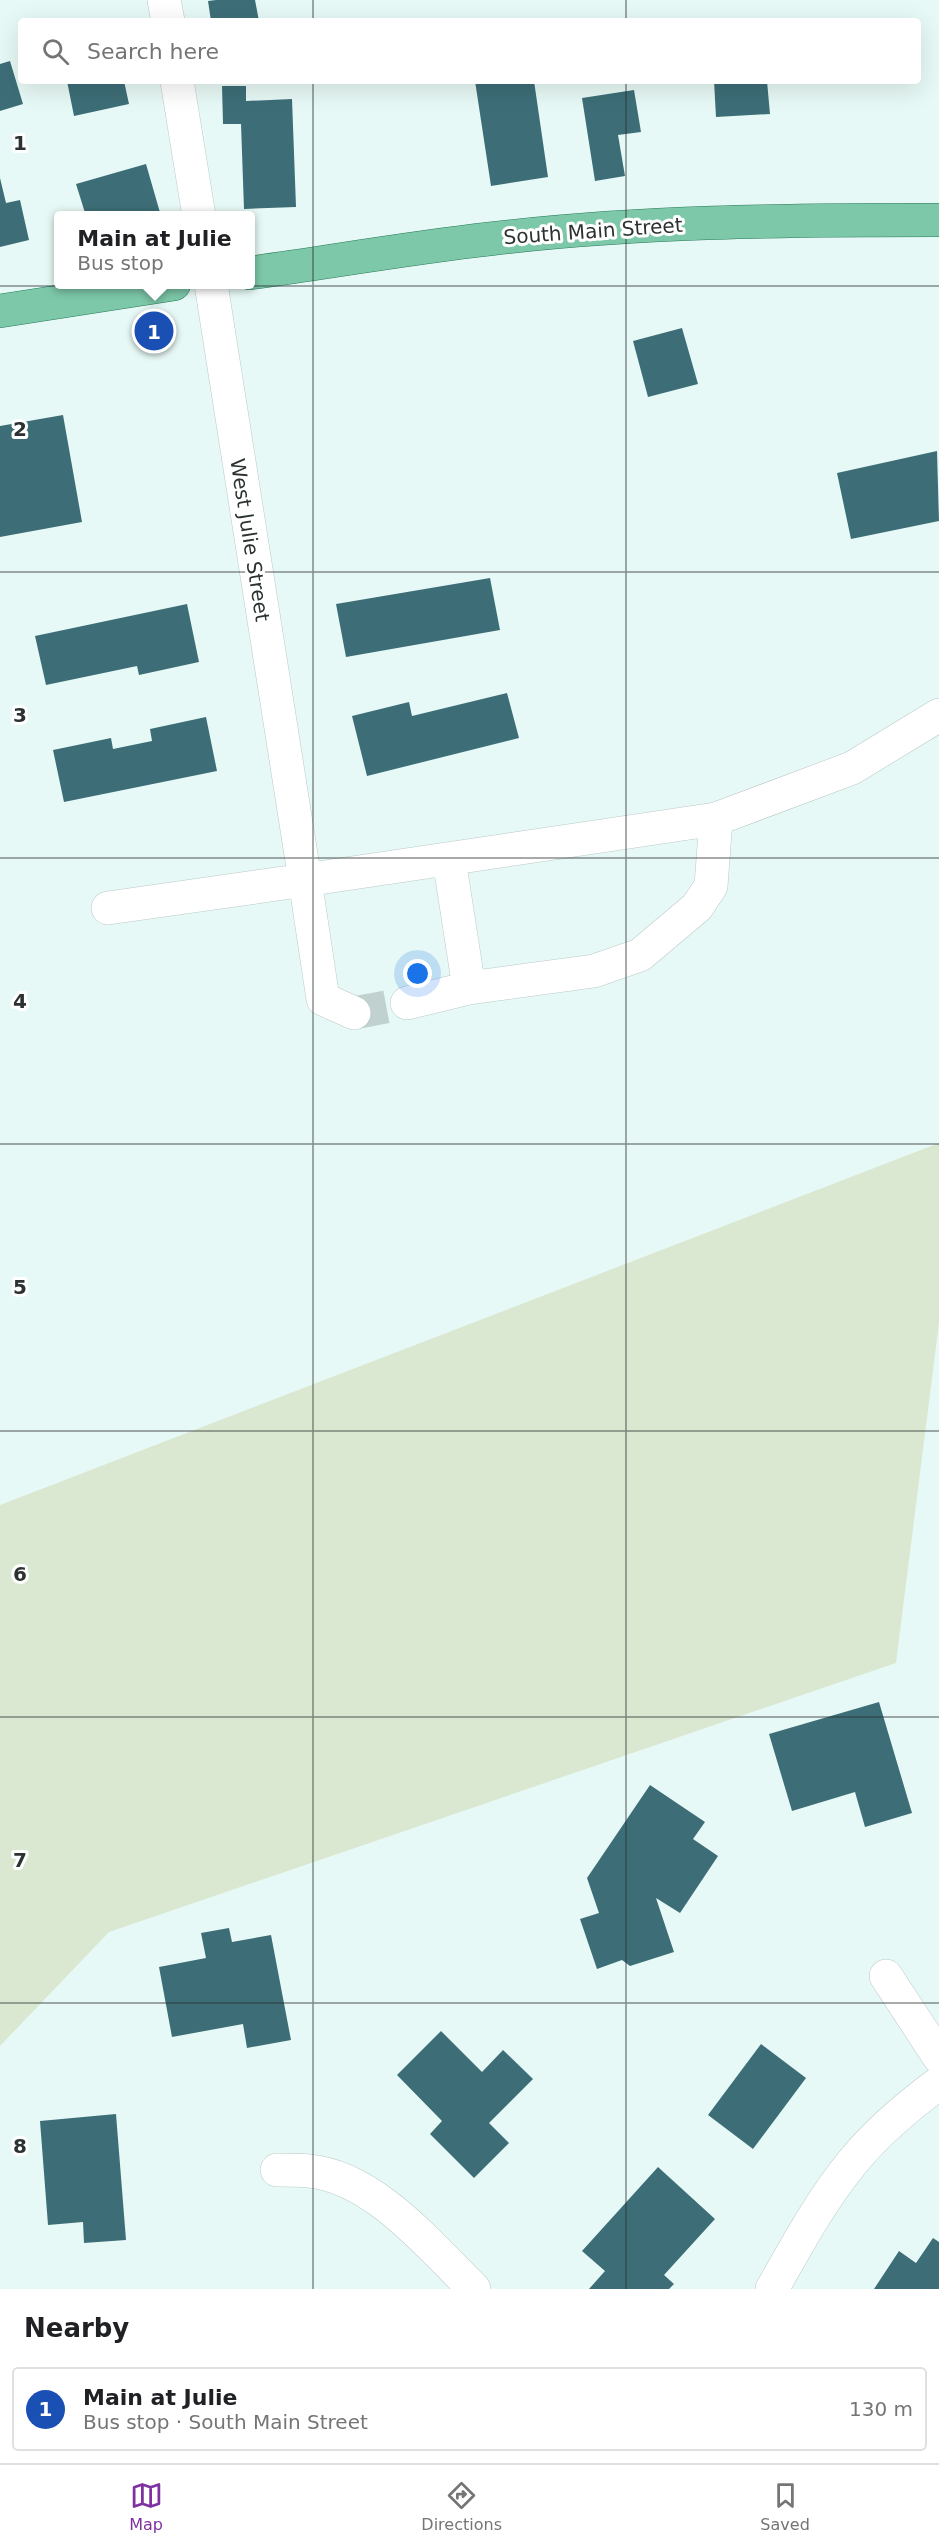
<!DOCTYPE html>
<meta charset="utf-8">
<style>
:root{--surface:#fff;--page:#f2f2f2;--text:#202124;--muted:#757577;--line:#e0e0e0;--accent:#7f31a2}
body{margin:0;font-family:"DejaVu Sans",sans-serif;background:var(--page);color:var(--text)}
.you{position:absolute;left:418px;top:974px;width:21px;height:21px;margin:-15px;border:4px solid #fff;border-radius:50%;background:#1a73e8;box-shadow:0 0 0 9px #1a73e833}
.badge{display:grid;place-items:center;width:39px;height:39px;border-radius:50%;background:var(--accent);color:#fff;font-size:20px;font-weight:700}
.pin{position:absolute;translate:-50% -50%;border:3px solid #fff;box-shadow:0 2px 6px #0006}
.popup{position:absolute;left:54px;top:211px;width:201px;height:78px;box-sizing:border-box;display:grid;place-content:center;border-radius:6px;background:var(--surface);filter:drop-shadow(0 2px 4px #0005);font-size:20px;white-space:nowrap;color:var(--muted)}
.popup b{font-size:22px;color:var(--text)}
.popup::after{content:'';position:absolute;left:50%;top:100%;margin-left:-12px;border:12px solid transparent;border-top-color:var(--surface)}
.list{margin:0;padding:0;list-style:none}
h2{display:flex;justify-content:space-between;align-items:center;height:78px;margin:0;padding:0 24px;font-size:26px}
h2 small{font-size:20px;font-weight:400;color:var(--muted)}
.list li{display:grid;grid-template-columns:39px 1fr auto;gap:18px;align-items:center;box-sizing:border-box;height:84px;margin:0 12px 12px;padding:0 12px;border:2px solid var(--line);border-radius:6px}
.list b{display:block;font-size:22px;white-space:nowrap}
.list p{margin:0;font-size:20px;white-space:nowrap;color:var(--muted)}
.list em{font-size:20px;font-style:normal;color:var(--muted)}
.icon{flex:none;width:33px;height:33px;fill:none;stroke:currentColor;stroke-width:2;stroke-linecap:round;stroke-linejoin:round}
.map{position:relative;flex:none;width:939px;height:2289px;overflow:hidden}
.search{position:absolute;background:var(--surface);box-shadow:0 6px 24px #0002;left:18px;right:18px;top:18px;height:66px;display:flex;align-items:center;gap:15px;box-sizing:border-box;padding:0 21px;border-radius:6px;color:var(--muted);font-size:22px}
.sheet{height:174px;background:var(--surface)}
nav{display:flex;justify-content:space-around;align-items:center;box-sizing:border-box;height:84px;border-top:2px solid var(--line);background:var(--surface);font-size:16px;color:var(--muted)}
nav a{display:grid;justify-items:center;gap:3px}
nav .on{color:var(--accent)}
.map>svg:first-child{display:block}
</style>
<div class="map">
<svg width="939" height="2289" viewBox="0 0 939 2289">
<rect width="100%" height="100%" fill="#e7f9f6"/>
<!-- green -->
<path fill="#dae8d2" d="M939,1143V1323L896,1663L109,1932L0,2046V1505Z"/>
<!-- building -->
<path fill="#3d6e77" d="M216,0H255L259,21H211L208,1Z
M10,61L23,104L0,111V64Z
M67,81H124L129,104L74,116Z
M475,81H534L548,177L491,186Z
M714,81H767L770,114L716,117Z
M222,86H246V101L292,99L296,207L244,209L241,124H223Z
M634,90L641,132L618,135L625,176L595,181L582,98Z
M146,164L161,216H86L76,184Z
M0,178L6,203L20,200L29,240L0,247Z
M682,328L698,384L648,397L633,341Z
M63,415L82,522L0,537V426Z
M937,451L939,521L851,539L837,473Z
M490,578L500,630L346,657L336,604Z
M187,604L199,662L139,675L137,666L46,685L35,636Z
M507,693L519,738L367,776L352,716L409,702L412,716Z
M206,717L217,771L64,802L53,750L111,738L113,749L152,741L150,729Z
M879,1702L912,1813L865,1827L855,1792L792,1811L769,1734Z
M650,1785L705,1822L693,1839L718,1856L680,1913L656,1898L674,1952L630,1966L622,1960L597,1969L580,1919L599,1913L587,1878Z
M229,1928L232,1942L271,1935L291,2040L247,2048L243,2024L172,2037L159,1967L206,1958L201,1933Z
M441,2031L482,2072L503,2050L533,2079L489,2123L509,2143L474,2178L430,2134L442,2121L397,2075Z
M761,2044L806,2078L753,2149L708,2115Z
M116,2114L126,2240L84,2243L83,2222L48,2225L40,2121Z
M658,2167L715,2219L664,2275L674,2284L669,2289H589L605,2271L582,2251Z
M933,2238L939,2242V2289H874L899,2251L916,2263Z"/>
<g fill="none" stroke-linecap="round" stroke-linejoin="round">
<!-- minor-tunnel -->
<path stroke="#c1d1cf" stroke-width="33" stroke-dasharray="33 16" stroke-linecap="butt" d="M354,1013L407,1003"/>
<!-- minor casing -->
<g stroke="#b9cac7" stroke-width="34">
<path id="minor" d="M164,0L168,21
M177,81L199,216
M211,284L305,880L716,819L852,768L939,715
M449,859L469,988L594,971L640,955L697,907L711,886L716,819
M108,908L305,880L323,999L354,1013
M407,1003L469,988
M886,1976L939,2057
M277,2170C288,2170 299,2170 309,2171C374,2177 430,2246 474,2289
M772,2289C796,2247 820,2202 851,2164C875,2134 908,2106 939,2083"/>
</g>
<!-- major casing -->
<g stroke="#287b5a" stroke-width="34">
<path id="major" d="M250,273C330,262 409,248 489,239C638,221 789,220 939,220
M0,311L174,284"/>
</g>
<!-- minor -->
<use href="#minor" stroke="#fff" stroke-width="33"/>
<!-- major -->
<use href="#major" stroke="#7dc8a9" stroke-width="33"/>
</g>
<!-- grid -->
<path fill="none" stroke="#2b3231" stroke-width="1.5" stroke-opacity="0.55" d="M313,0V21M626,0V21M313,81V2289M626,81V2289M0,286H939M0,572H939M0,858H939M0,1144H939M0,1431H939M0,1717H939M0,2003H939"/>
<g text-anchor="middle" stroke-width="6" stroke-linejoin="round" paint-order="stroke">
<!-- street labels -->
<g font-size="20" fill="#2b3231" stroke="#fff">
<text transform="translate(593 231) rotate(-4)" y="7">South Main Street</text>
<text transform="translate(250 540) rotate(81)" y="7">West Julie Street</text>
</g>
</g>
<g font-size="20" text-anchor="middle" font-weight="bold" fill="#2b3231" stroke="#fff" stroke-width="6" stroke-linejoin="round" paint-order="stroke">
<text x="20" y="150">1</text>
<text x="20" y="436">2</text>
<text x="20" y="722">3</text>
<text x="20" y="1008">4</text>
<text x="20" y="1294">5</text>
<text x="20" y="1581">6</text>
<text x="20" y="1867">7</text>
<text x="20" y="2153">8</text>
</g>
</svg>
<div class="you"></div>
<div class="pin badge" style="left:154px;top:331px;background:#1a4fb4">1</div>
<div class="popup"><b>Main at Julie</b>Bus stop</div>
<div class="search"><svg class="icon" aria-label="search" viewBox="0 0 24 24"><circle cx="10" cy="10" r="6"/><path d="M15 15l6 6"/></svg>Search here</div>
</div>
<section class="sheet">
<h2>Nearby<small></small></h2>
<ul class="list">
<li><span class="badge" style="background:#1a4fb4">1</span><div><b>Main at Julie</b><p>Bus stop · South Main Street</p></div><em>130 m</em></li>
</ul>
</section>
<nav>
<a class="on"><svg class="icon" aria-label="map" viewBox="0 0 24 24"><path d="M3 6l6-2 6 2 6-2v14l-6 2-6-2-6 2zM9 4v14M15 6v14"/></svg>Map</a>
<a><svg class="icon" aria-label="directions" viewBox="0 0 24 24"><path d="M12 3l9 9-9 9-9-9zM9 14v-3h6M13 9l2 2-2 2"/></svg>Directions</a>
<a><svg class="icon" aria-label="saved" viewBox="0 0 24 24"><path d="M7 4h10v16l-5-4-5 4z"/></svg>Saved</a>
</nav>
